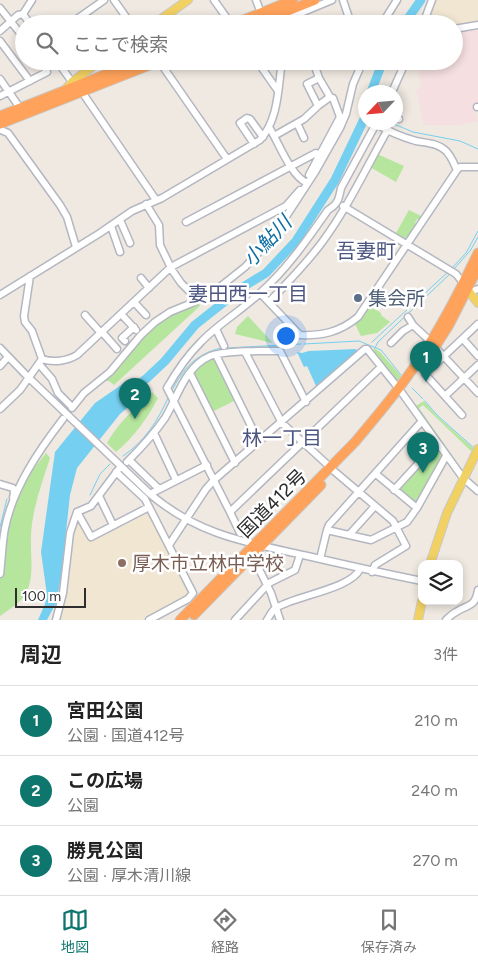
<!DOCTYPE html>
<html lang="ja">
<meta charset="utf-8">
<style>
:root{--surface:#fff;--page:#f6f6f6;--text:#222;--muted:#767676;--line:#e0e0e0;--accent:#0f766e}
body{margin:0;font-family:Figtree,"Noto Sans JP",sans-serif;background:var(--page);color:var(--text)}
.controls{position:absolute;right:15px;bottom:15px;display:grid;overflow:hidden;border-radius:10px;box-shadow:0 2px 8px #0003}
.controls button{width:45px;height:45px;display:grid;place-items:center;padding:0;border:0;border-bottom:1px solid var(--line);background:var(--surface);color:var(--text);font:25px sans-serif}
.compass{position:absolute;left:358px;top:85px;width:45px;height:45px;border-radius:50%;background:var(--surface);box-shadow:0 2px 8px #0003;rotate:244deg}
.scale{position:absolute;left:15px;bottom:12px;width:71px;box-sizing:border-box;padding-left:5px;border:2px solid #2e2e2e;border-top:0;font-size:14px;line-height:18px;white-space:nowrap;color:#2e2e2e;-webkit-text-stroke:4px #fff;paint-order:stroke}
.you{position:absolute;left:285px;top:335px;width:18px;height:18px;margin:-12px;border:4px solid #fff;border-radius:50%;background:#1a73e8;box-shadow:0 0 0 8px #1a73e833}
.badge{display:grid;place-items:center;width:32px;height:32px;border-radius:50%;background:var(--accent);color:#fff;font-size:16px;font-weight:700}
.pin{position:absolute;translate:-50% -41px;filter:drop-shadow(0 1px 2px #0008)}
.pin::after{content:'';position:absolute;top:26px;width:18px;height:15px;background:inherit;clip-path:polygon(0 0,100% 0,50% 100%)}
.list{margin:0;padding:0;list-style:none}
h2{display:flex;justify-content:space-between;align-items:center;height:65px;margin:0;padding:0 20px;font-size:21px}
h2 small{font-size:16px;font-weight:400;color:var(--muted)}
.list li{display:grid;grid-template-columns:32px 1fr auto;gap:15px;align-items:center;box-sizing:border-box;height:70px;padding:0 20px;border-top:1px solid var(--line)}
.list b{display:block;font-size:19px;white-space:nowrap}
.list p{margin:0;font-size:16px;white-space:nowrap;color:var(--muted)}
.list em{font-size:16px;font-style:normal;color:var(--muted)}
.icon{flex:none;width:28px;height:28px;fill:none;stroke:currentColor;stroke-width:2;stroke-linecap:round;stroke-linejoin:round}
.map{position:relative;flex:none;width:478px;height:620px;overflow:hidden}
.search{position:absolute;background:var(--surface);box-shadow:0 2px 8px #0003;left:15px;right:15px;top:15px;height:55px;display:flex;align-items:center;gap:12px;box-sizing:border-box;padding:0 18px;border-radius:28px;color:var(--muted);font-size:19px}
.sheet{height:275px;background:var(--surface)}
nav{display:flex;justify-content:space-around;align-items:center;box-sizing:border-box;height:70px;border-top:1px solid var(--line);background:var(--surface);font-size:14px;color:var(--muted)}
nav a{display:grid;justify-items:center;gap:2px}
nav .on{color:var(--accent)}
.map>svg:first-child{display:block}
</style>
<div class="map">
<svg width="478" height="620" viewBox="0 0 478 620">
<rect width="100%" height="100%" fill="#efe9e1"/>
<!-- education -->
<path fill="#f0e6d1" d="M436,0H478V22L454,28V24H440L429,21Z
M145,512L149,513L187,588L185,597L140,620H58L66,599L70,577L71,549L78,519L89,541Z"/>
<!-- medical -->
<path fill="#f5dfe0" d="M478,26V110H475L478,121L459,125H424L416,90L422,87L417,66L434,61H454V31Z"/>
<!-- green -->
<path fill="#b6e59e" d="M377,154L404,166L396,182L370,167Z
M409,210L421,216L419,220L417,219L415,223L416,224L408,237L404,238L396,233Z
M198,302L200,306L114,385L109,381H105L141,337L157,323Z
M368,306L380,312L382,316L390,322L377,333L361,336L355,324Z
M248,316L272,342V343L235,334L237,327Z
M293,345L291,348L226,352L209,355L182,381L180,379C190,362 203,353 222,349Z
M374,348L380,352L401,376L397,383L374,354Z
M212,357L215,358L236,400L212,412L193,372Z
M152,392L158,398C147,419 134,437 116,452L107,443C118,423 135,408 152,392Z
M424,401L437,416L474,449L471,451L423,405L419,408L461,468V470L414,407Z
M436,447L438,448L443,455L417,503L415,504L399,489Z
M46,453L50,458C42,483 32,509 31,536C30,555 35,576 26,593C21,603 8,610 0,616V578L11,511L27,477Z"/>
<!-- water -->
<path fill="#75cff0" d="M356,349L357,351L316,386L307,366L304,367L297,352L302,353L309,351Z
M127,381L140,397L120,414L77,468L70,495L61,578L56,603L47,620H38L45,604L47,595L41,552L55,452L95,403Z"/>
<g fill="none" stroke-linecap="round" stroke-linejoin="round">
<!-- stream -->
<path stroke="#75cff0" stroke-width="1" d="M389,122L413,132L460,141L478,149
M451,269L466,253L478,231
M453,270L470,251L478,237
M372,342L448,272
M304,344L359,341L381,350L401,375
M227,348L301,344
M375,348L378,342L451,273
M412,388L423,399
M171,392C184,368 194,355 221,348
M425,401L437,415L474,448
M123,456C145,441 157,422 168,398
M90,495L100,474L110,464
M0,527L7,499"/>
<!-- river -->
<path stroke="#75cff0" stroke-width="9" d="M404,24L421,0
M371,92L383,61
M125,395L147,378L165,361L195,325L243,287L266,273L296,241L335,180L366,115"/>
<!-- minor casing -->
<g stroke="#b4b7c1" stroke-width="9">
<path id="minor" d="M114,0L131,24
M214,0L231,24
M256,0L261,13
M343,0L351,24
M0,8L24,38
M23,14L30,24
M291,17L332,0
M424,20L427,22L438,21L439,24
M70,24L104,0
M382,24L397,0
M423,24L432,0
M454,29L478,25
M0,31L18,15L23,14L32,0
M0,41L30,81
M57,61L72,82
M159,61L227,159
M257,61L278,91
M313,61L319,78L307,84L318,106
M0,79L20,108
M82,92L156,200
M392,92L406,61
M0,96L47,72L41,61
M477,107H478
M396,117L399,119
M377,122L341,188C339,199 338,204 328,210C307,240 287,269 260,293C241,311 218,324 201,342C187,356 176,372 167,388L230,512L381,367
M297,123L304,138
M377,124C389,132 402,137 416,141C426,143 437,143 445,150C451,155 454,164 457,170
M269,127C279,143 290,175 307,183
M1,130L8,133L60,205L67,217L76,247
M274,136L304,119L319,105L330,97
M254,144L240,123L247,118L250,119L263,137
M309,175L340,117L333,98L330,97L319,78
M146,204L159,225L160,245L172,270L181,283L197,299
M343,206L456,274L464,284
M120,220L130,243
M186,222L316,153L319,154
M111,226L120,252
M141,278L149,288
M470,292L478,289
M260,293L300,335C322,336 340,332 358,317L457,170L460,167H478
M0,295L100,233L132,211L162,198L260,140C279,119 278,87 282,61
M134,302L146,315
M269,302C288,282 307,263 323,241C348,207 366,168 387,131
M121,314L136,330
M85,315L101,333
M408,317L413,325L431,342
M216,329L224,346
M102,332L117,349
M463,339L478,356
M125,341L122,338L134,327
M391,343L403,331L413,325
M435,347L478,393
M0,348L28,377L150,494C197,534 244,542 303,555C342,564 382,573 422,581
M245,352L282,423L330,467
M216,355L259,442
M42,359C53,363 67,361 77,355L171,267L286,206L300,190
M39,364L52,379L58,393L72,407
M0,366L8,357
M190,373L235,463
M402,393L463,478L478,491
M445,396L478,365
M72,408L84,393L110,372L141,335L155,322L170,312L192,303L216,290L245,267L272,238L315,172L340,128L346,114L353,84L363,61
M0,409L20,390L42,359L32,331L25,322L24,316L30,276
M462,415L425,374L478,324
M154,433L176,480
M129,460L159,489
M127,462C141,448 154,434 165,418C178,396 185,367 210,356C226,350 261,351 280,351L306,402
M334,471L393,521L406,546L375,565L372,572
M116,472L145,499L193,593L188,599L149,620
M376,474L417,508
M0,484L13,488L14,493L13,498
M394,490L437,443
M150,494L207,465
M99,496L113,525
M77,512L91,537L149,507
M77,512L91,506L118,470
M230,512L240,533
M327,530L371,540L407,522L417,508L446,456
M349,535L375,506
M169,545L206,489L214,480L365,349H367L399,389
M320,559L327,530L329,525L422,421
M256,563L271,593L280,620
M0,574C2,559 2,543 5,528C13,488 39,450 63,419
M56,620L63,593L70,533L77,512
M235,620L269,583L295,570L300,555
M267,620C270,616 272,610 276,608C294,596 351,589 360,569
M446,620C449,617 452,614 456,612C468,604 475,608 478,590"/>
</g>
<!-- major casing -->
<g stroke="#c9c9c9" stroke-width="10">
<path id="major" d="M154,24L188,0
M109,61L113,71L117,74
M66,89L72,82L100,61
M467,289L478,303
M430,564L447,513L478,449
M418,620L422,601"/>
</g>
<!-- highway casing -->
<g stroke="#c9c9c9" stroke-width="11">
<path id="highway" d="M233,24L293,0
M255,24L315,0
M0,116L139,61
M0,124L160,61
M433,350L449,325L478,268
M194,615L321,485
M180,620L355,442C375,418 396,394 414,367C439,332 459,292 478,253"/>
</g>
<!-- minor -->
<use href="#minor" stroke="#fff" stroke-width="6"/>
<!-- major -->
<use href="#major" stroke="#f2d163" stroke-width="8"/>
<!-- highway -->
<use href="#highway" stroke="#ffa35c" stroke-width="9"/>
</g>
<!-- markers -->
<circle fill="#5c6f8a" stroke="#fff" stroke-width="2" cx="358" cy="298" r="5"/>
<circle fill="#8d6e63" stroke="#fff" stroke-width="2" cx="122" cy="563" r="5"/>
<g text-anchor="middle" stroke-width="5" stroke-linejoin="round" paint-order="stroke">
<!-- service labels -->
<g font-size="19" fill="#4e5e75" stroke="#fff" text-anchor="start">
<text x="368" y="305">集会所</text>
</g>
<!-- street labels -->
<g font-size="19" fill="#2e2e2e" stroke="#fff">
<text transform="translate(272 503) rotate(-45)" y="7">国道412号</text>
</g>
<!-- education labels -->
<g font-size="19" fill="#785e54" stroke="#fff" text-anchor="start">
<text x="132" y="570">厚木市立林中学校</text>
</g>
<!-- water labels -->
<g font-size="20" font-style="italic" fill="#0d6fa3" stroke="#fff">
<text transform="translate(267 241) rotate(-47)" y="7">小鮎川</text>
</g>
<!-- neighbourhood labels -->
<g font-size="20" fill="#4d5680" stroke="#fff">
<text x="366" y="258">吾妻町</text>
<text x="248" y="301">妻田西一丁目</text>
<text x="282" y="445">林一丁目</text>
</g>
</g>
</svg>
<div class="controls">
<button><svg class="icon" aria-label="layers" viewBox="0 0 24 24"><path d="M12 4l9 5-9 5-9-5zM3 14l9 5 9-5"/></svg></button>
</div>
<svg class="compass" viewBox="-18 -18 36 36"><path d="M0-13l5 13h-10z" fill="#e53935"/><path d="M0 13l5-13h-10z" fill="#767676"/></svg>
<div class="scale">100 m</div>
<div class="you"></div>
<div class="pin badge" style="left:426px;top:382px">1</div>
<div class="pin badge" style="left:135px;top:419px">2</div>
<div class="pin badge" style="left:423px;top:473px">3</div>
<div class="search"><svg class="icon" aria-label="search" viewBox="0 0 24 24"><circle cx="10" cy="10" r="6"/><path d="M15 15l6 6"/></svg>ここで検索</div>
</div>
<section class="sheet">
<h2>周辺<small>3件</small></h2>
<ul class="list">
<li><span class="badge">1</span><div><b>宮田公園</b><p>公園 · 国道412号</p></div><em>210 m</em></li>
<li><span class="badge">2</span><div><b>この広場</b><p>公園</p></div><em>240 m</em></li>
<li><span class="badge">3</span><div><b>勝見公園</b><p>公園 · 厚木清川線</p></div><em>270 m</em></li>
</ul>
</section>
<nav>
<a class="on"><svg class="icon" aria-label="map" viewBox="0 0 24 24"><path d="M3 6l6-2 6 2 6-2v14l-6 2-6-2-6 2zM9 4v14M15 6v14"/></svg>地図</a>
<a><svg class="icon" aria-label="directions" viewBox="0 0 24 24"><path d="M12 3l9 9-9 9-9-9zM9 14v-3h6M13 9l2 2-2 2"/></svg>経路</a>
<a><svg class="icon" aria-label="saved" viewBox="0 0 24 24"><path d="M7 4h10v16l-5-4-5 4z"/></svg>保存済み</a>
</nav>
